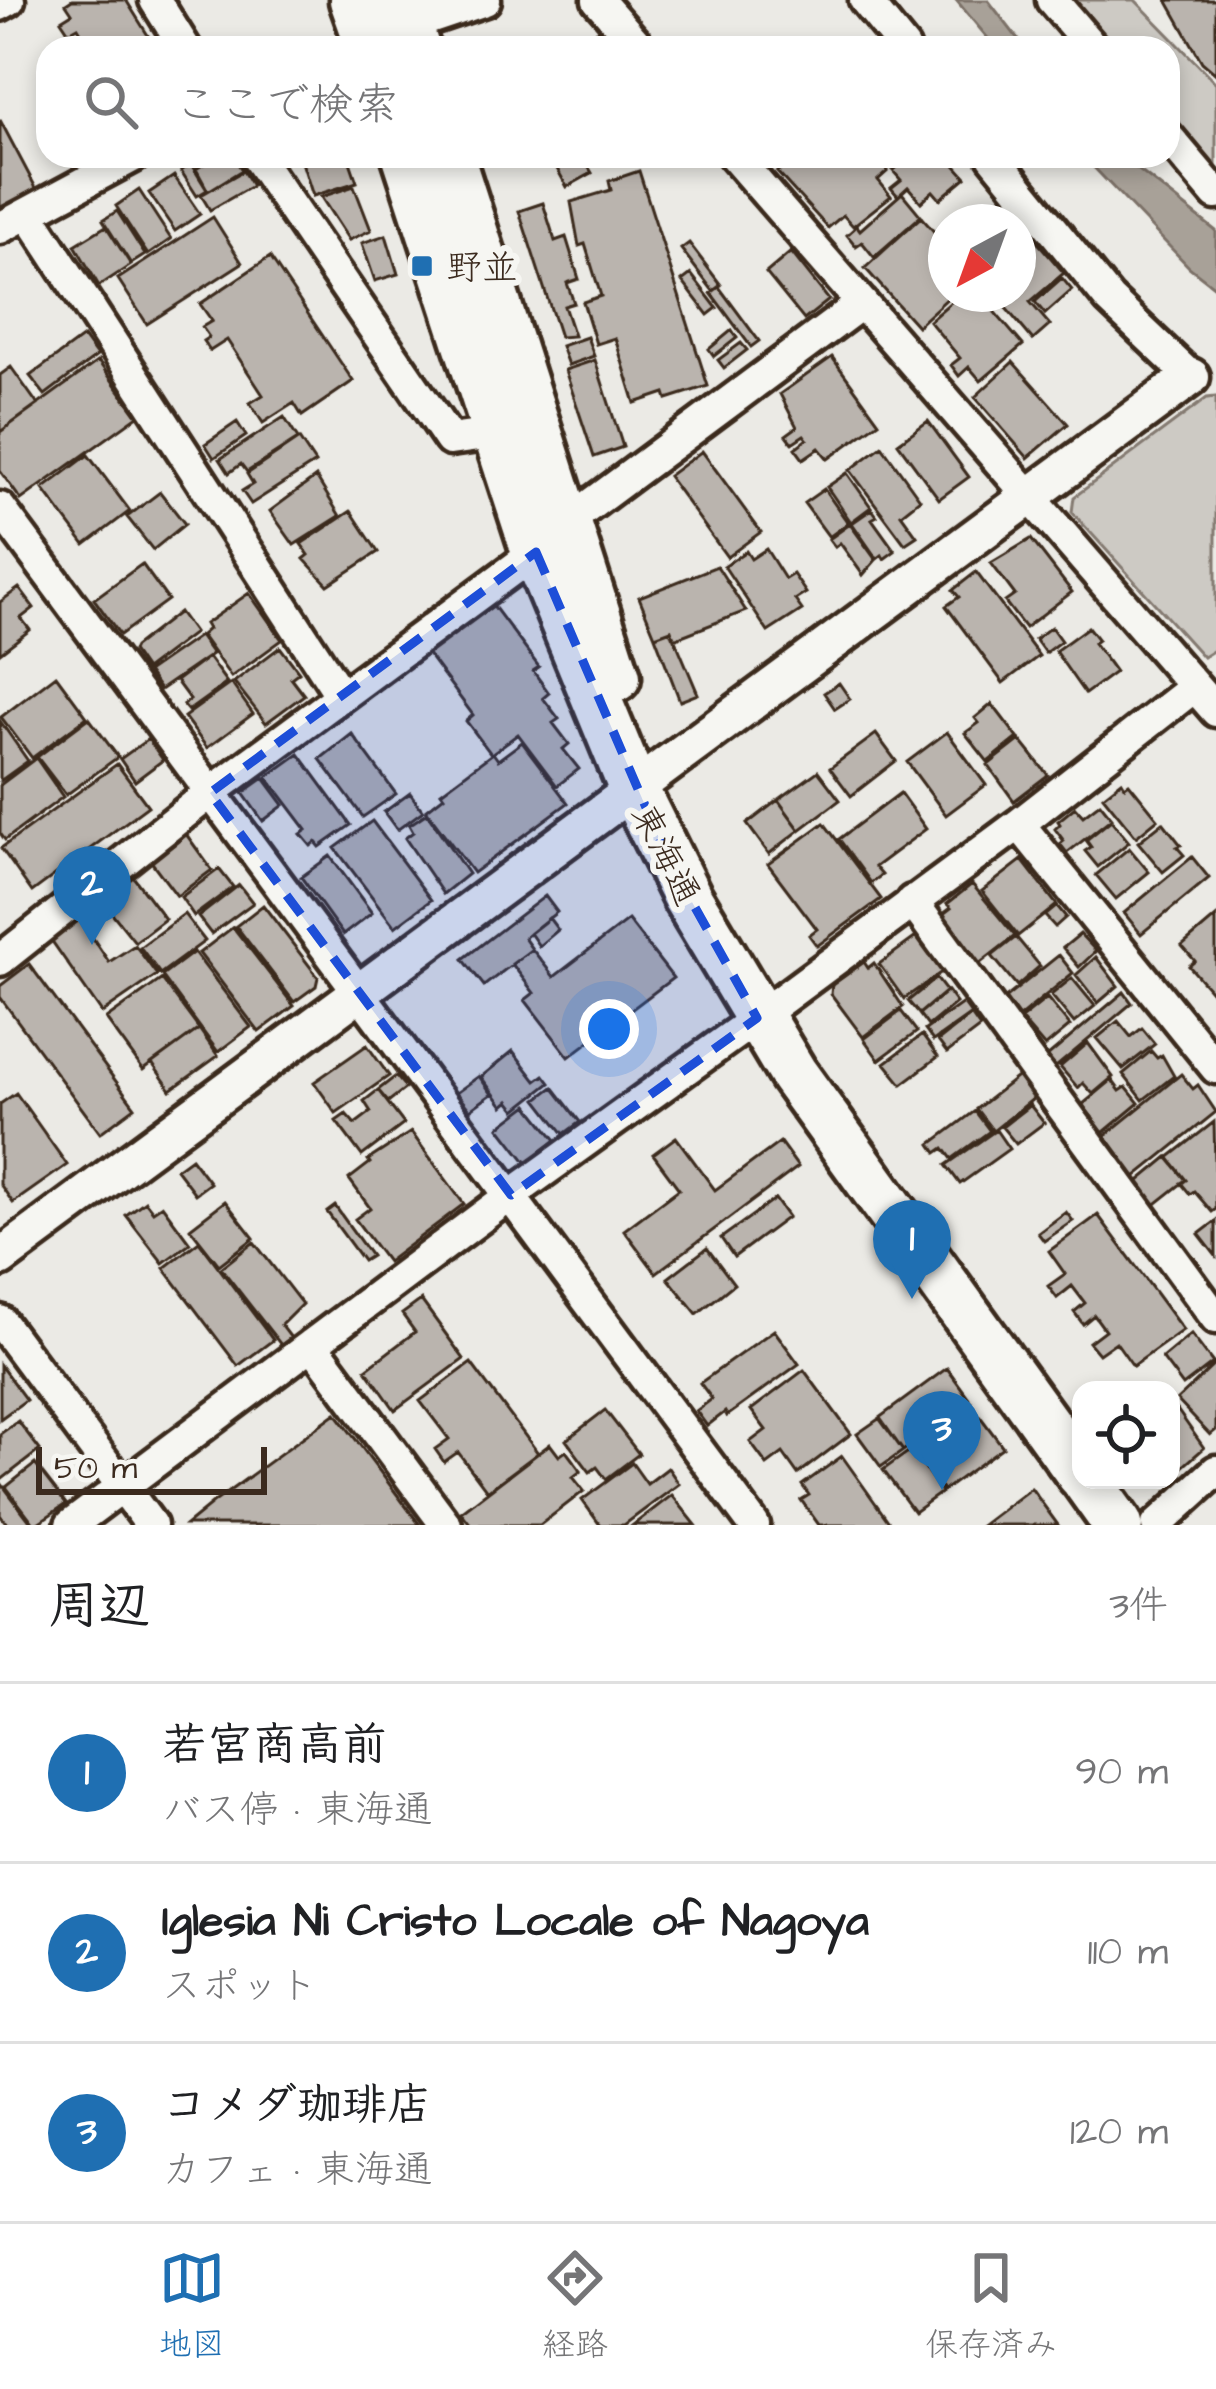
<!DOCTYPE html>
<html lang="ja">
<meta charset="utf-8">
<style>
:root{--surface:#fff;--page:#f6f6f6;--text:#202124;--muted:#757577;--line:#e0e0e0;--accent:#1f6fb2}
body{margin:0;font-family:"Architects Daughter","Klee One",sans-serif;background:var(--page);color:var(--text)}
.controls{position:absolute;right:36px;bottom:36px;display:grid;overflow:hidden;border-radius:24px;box-shadow:0 6px 18px #0003}
.controls button{width:108px;height:108px;display:grid;place-items:center;padding:0;border:0;border-bottom:3px solid var(--line);background:var(--surface);color:var(--text);font:60px sans-serif}
.compass{position:absolute;left:928px;top:204px;width:108px;height:108px;border-radius:50%;background:var(--surface);box-shadow:0 6px 18px #0003;rotate:221deg}
.scale{position:absolute;left:36px;bottom:30px;width:231px;box-sizing:border-box;padding-left:12px;border:6px solid #3b2a1e;border-top:0;font-size:33px;line-height:42px;white-space:nowrap;color:#3b2a1e;-webkit-text-stroke:9px #f6f6f2;paint-order:stroke}
.you{position:absolute;left:609px;top:1029px;width:42px;height:42px;margin:-30px;border:9px solid #fff;border-radius:50%;background:#1a73e8;box-shadow:0 0 0 18px #1a73e833}
.badge{display:grid;place-items:center;width:78px;height:78px;border-radius:50%;background:var(--accent);color:#fff;font-size:39px;font-weight:700}
.pin{position:absolute;translate:-50% -99px;filter:drop-shadow(0 3px 6px #0008)}
.pin::after{content:'';position:absolute;top:63px;width:42px;height:36px;background:inherit;clip-path:polygon(0 0,100% 0,50% 100%)}
.list{margin:0;padding:0;list-style:none}
h2{display:flex;justify-content:space-between;align-items:center;height:156px;margin:0;padding:0 48px;font-size:51px}
h2 small{font-size:39px;font-weight:400;color:var(--muted)}
.list li{display:grid;grid-template-columns:78px 1fr auto;gap:36px;align-items:center;box-sizing:border-box;height:180px;padding:0 48px;border-top:3px solid var(--line)}
.list b{display:block;font-size:45px;white-space:nowrap}
.list p{margin:0;font-size:39px;white-space:nowrap;color:var(--muted)}
.list em{font-size:39px;font-style:normal;color:var(--muted)}
.icon{flex:none;width:66px;height:66px;fill:none;stroke:currentColor;stroke-width:2;stroke-linecap:round;stroke-linejoin:round}
.map{position:relative;flex:none;width:1216px;height:1525px;overflow:hidden}
.search{position:absolute;background:var(--surface);box-shadow:0 6px 18px #0003;left:36px;right:36px;top:36px;height:132px;display:flex;align-items:center;gap:30px;box-sizing:border-box;padding:0 42px;border-radius:36px;color:var(--muted);font-size:45px}
.sheet{height:696px;background:var(--surface)}
nav{display:flex;justify-content:space-around;align-items:center;box-sizing:border-box;height:168px;border-top:3px solid var(--line);background:var(--surface);font-size:33px;color:var(--muted)}
nav a{display:grid;justify-items:center;gap:6px}
nav .on{color:var(--accent)}
.map>svg:first-child{display:block}
</style>
<div class="map">
<svg width="1216" height="1525" viewBox="0 0 1216 1525">
<rect width="100%" height="100%" fill="#ebeae5"/>
<filter id="ink" filterUnits="userSpaceOnUse"><feTurbulence type="fractalNoise" baseFrequency=".00833" numOctaves="2"/><feDisplacementMap in="SourceGraphic" scale="24" xChannelSelector="R" yChannelSelector="G"/><feConvolveMatrix kernelMatrix="1 2 1 2 8 2 1 2 1" color-interpolation-filters="sRGB"/></filter>
<g filter="url(#ink)">
<!-- green -->
<path fill="#cdcac4" stroke="#847a71" stroke-width="3" d="M1071,0H1135L1216,83V170L1168,114V48H1112Z
M1216,397V649L1203,657L1072,512L1074,497L1207,398Z"/>
<!-- water -->
<path fill="#a8a198" stroke="#7c7167" stroke-width="3" d="M956,0H988L1025,48H996Z
M1083,156H1121L1216,231V288L1189,267Z"/>
<!-- building -->
<path fill="#bab4ae" stroke="#3b2a1e" stroke-width="3" d="M72,0H126L149,37L132,48H91L78,27L69,32L61,20L72,13L66,4Z
M1167,0H1216V74L1202,62Z
M600,28L613,43L607,48H576Z
M0,120L36,188L0,211Z
M217,156H233L242,170L208,191L196,169Z
M300,156H348L357,182L313,196Z
M550,156H582L592,173L567,187Z
M795,156H874L888,171L878,180L891,196L853,226L843,215L828,228L777,172Z
M910,156H947L966,177L940,199L933,191L921,202L908,187L898,196L891,188L901,180L893,171Z
M191,164L207,190L197,196L181,171Z
M243,171L252,186L210,210L201,195Z
M639,171L708,386L667,399L665,393L635,403L615,338L596,344L583,302L601,296L585,244L579,246L571,202L611,190L609,181Z
M174,176L200,214L175,231L149,193Z
M354,186L371,230L349,240L321,197Z
M139,190L171,239L148,255L116,206Z
M902,193L921,216L874,257L862,242L856,246L847,235L857,226L860,230Z
M543,203L555,241L566,237L579,279L567,283L574,303L564,306L574,336L560,337L519,211Z
M117,211L145,255L131,264L103,220Z
M213,217L242,263L147,324L118,279Z
M921,217L946,245V294H952L917,326L865,268Z
M106,226L131,265L99,286L75,245Z
M1027,230L1064,273L1030,302L1050,325L1033,340L994,294H1018V238Z
M386,235L398,274L375,281L362,243Z
M689,243L721,285L713,291L681,249Z
M791,252L829,300L804,320L766,273Z
M270,257L353,381L302,416L294,403L263,423L250,403L263,395L227,340L210,351L203,341L209,337L202,327L212,321L200,304Z
M691,274L717,308L708,315L682,281Z
M1062,278L1072,290L1045,314L1035,302Z
M719,287L759,341L751,347L711,293Z
M960,294H979L1023,345L981,381L969,367L959,376L951,365L960,358L929,321Z
M732,330L737,338L714,356L709,349Z
M83,337L97,356L45,395L30,376Z
M587,337L594,356L568,365L561,346Z
M741,343L747,350L724,368L718,360Z
M832,357L879,422L828,459L819,448L803,459L795,448L807,439L804,435L792,443L786,435L797,427L780,394Z
M595,360L623,447L594,457L565,370Z
M98,361L138,416L21,500L0,471V432Z
M1013,362L1068,424L1028,458L975,397Z
M11,367L38,405L0,432V375Z
M284,417L298,439L247,472L241,464L229,473L220,459Z
M928,421L969,477L939,499L898,443Z
M237,422L246,436L214,458L205,444Z
M299,439L315,463L251,504L242,491L253,484L247,474Z
M882,446L920,499L901,514L917,536L905,544L850,470Z
M702,451L761,532L727,557L668,476Z
M88,455L130,511L85,545L43,489Z
M847,473L871,507L851,522L827,487Z
M316,477L340,516L294,545L270,511Z
M824,489L848,523L829,537L804,503Z
M160,492L185,524L153,550L127,517Z
M872,509L877,516L872,519L895,551L884,559L882,555L877,559L852,523Z
M351,511L378,552L328,585L304,559L309,555L301,544Z
M850,524L876,560L863,575L840,543L835,547L829,539Z
M1031,539L1072,592L1025,628L1005,602L1015,595L991,563Z
M766,549L785,579L793,574L806,593L795,600L802,610L768,632L724,566L746,551L751,559Z
M142,564L168,600L120,635L94,599Z
M717,566L746,611L674,639L671,630L655,636L639,597Z
M976,572L1039,656L1003,683L946,606L959,597L953,590Z
M19,588L34,608L21,618L30,630L0,653V602Z
M249,593L282,640L231,677L201,635L208,629L205,624Z
M492,604L539,667L533,671L549,693L543,698L559,719L553,723L569,744L563,749L579,769L557,786L518,734L491,754L466,721L473,715L427,653Z
M179,612L194,633L145,670L132,651L134,647Z
M1051,627L1061,641L1045,653L1035,639Z
M1088,627L1098,640L1094,643L1115,672L1085,694L1055,651Z
M671,630L698,694L680,701L655,636Z
M199,636L212,654L160,690L147,672Z
M280,647L299,672L291,678L304,695L266,723L234,682Z
M208,657L227,683L188,711L183,705L190,700L176,681Z
M56,675L87,717L32,758L1,717Z
M231,683L253,714L207,748L184,717Z
M839,683L850,699L835,709L824,693Z
M992,704L1018,738L988,762L965,733L979,723L975,718Z
M89,718L118,757L66,795L37,757Z
M0,721L28,761L0,781Z
M947,732L986,785L946,815L907,762Z
M352,734L396,794L363,817L320,759Z
M876,734L896,761L851,796L830,768Z
M148,739L163,760L135,781L120,759Z
M1020,740L1048,775L1014,801L988,765Z
M522,742L568,803L473,873L426,810L444,796L441,792L493,753L498,760Z
M299,754L351,825L320,847L316,842L311,846L301,834L307,830L267,777Z
M36,758L63,797L5,840L0,833V785Z
M117,764L148,806L32,892L1,848Z
M818,771L840,800L800,830L778,800Z
M264,778L284,805L263,821L243,793Z
M1122,781L1125,786L1129,783L1158,819L1136,837L1103,796Z
M410,793L423,811L397,830L384,812Z
M900,793L926,829L875,867L882,875L871,883L839,839Z
M778,800L800,830L769,854L747,824Z
M1100,803L1112,818L1067,853L1060,844L1064,841L1055,829L1060,824L1058,821L1075,807L1083,816Z
M427,813L468,874L443,894L405,838L413,832L409,825Z
M1111,820L1129,842L1098,867L1085,851L1091,847L1086,840Z
M372,821L431,900L395,927L335,848Z
M1163,822L1181,845L1177,847L1184,855L1163,872L1138,842Z
M824,823L881,899L817,946L809,935L817,929L768,864Z
M186,834L212,870L177,896L150,860Z
M1129,848L1149,872L1116,899L1096,875Z
M330,856L372,913L343,935L301,877Z
M1192,857L1209,878L1141,934L1124,913Z
M1022,860L1057,905L1018,936L982,891Z
M219,869L233,887L194,916L181,897Z
M131,874L165,919L135,942L100,898Z
M972,884L1015,936L974,968L938,918L951,908L947,904Z
M239,885L253,903L211,934L198,917Z
M545,896L557,912L524,938L532,949L484,986L463,959Z
M263,905L318,977L316,986L294,1002L236,926Z
M1057,906L1066,917L1055,927L1045,916Z
M76,913L109,962L135,945L157,975L102,1013L47,934Z
M184,914L205,941L160,974L140,947Z
M1216,917V997L1189,966L1195,961L1182,946Z
M549,918L558,930L539,946L530,933Z
M628,920L673,978L569,1057L525,1000L534,993L512,964L532,949L554,977Z
M233,927L294,1006L259,1032L199,953Z
M920,934L946,969L904,999L879,964Z
M1080,934L1096,951L1079,967L1063,948Z
M1016,937L1040,966L1017,986L992,956Z
M194,952L251,1027L218,1052L162,976Z
M1059,955L1073,973L1018,1018L1003,1000Z
M1096,957L1118,986L1098,1003L1076,975Z
M864,962L868,968L874,963L903,1007L863,1037L831,994L832,985Z
M29,964L135,1107L100,1133L0,997V986Z
M936,978L946,991L919,1014L908,1001Z
M1072,978L1095,1006L1074,1023L1051,995Z
M162,979L199,1029L143,1070L106,1019Z
M947,991L956,1003L928,1026L919,1014Z
M1124,992L1132,1003L1056,1067L1047,1057Z
M1047,998L1070,1026L1045,1047L1021,1019Z
M963,1003L971,1014L933,1041L925,1030Z
M901,1011L917,1032L879,1060L864,1039Z
M971,1015L980,1028L947,1053L938,1041Z
M1118,1021L1131,1037L1142,1028L1155,1044L1123,1069L1097,1038Z
M199,1029L218,1056L171,1090L152,1063Z
M922,1035L938,1057L902,1084L885,1063Z
M1088,1043L1113,1077L1093,1094L1083,1083L1078,1088L1060,1067Z
M367,1045L389,1076L336,1113L314,1082Z
M513,1051L536,1081L544,1075L550,1083L516,1110L509,1101L503,1106L481,1077Z
M1151,1051L1157,1058L1162,1055L1174,1076L1143,1100L1123,1074Z
M1021,1074L1038,1095L993,1131L976,1109Z
M1181,1074L1193,1089L1198,1085L1216,1112L1130,1181L1098,1141Z
M396,1076L406,1088L388,1102L378,1090Z
M479,1076L492,1094L470,1110L456,1093Z
M1112,1080L1120,1091L1126,1087L1139,1103L1098,1137L1086,1122L1092,1117L1082,1105Z
M553,1087L580,1122L564,1134L537,1099Z
M378,1090L404,1124L362,1156L336,1121L346,1114L355,1124L371,1112L364,1101Z
M16,1093L67,1165L13,1203L0,1184V1104Z
M528,1105L556,1140L527,1163L499,1127Z
M1030,1105L1044,1123L1016,1144L1002,1127Z
M975,1111L990,1131L952,1159L944,1148L937,1153L931,1144Z
M1214,1122L1216,1209L1212,1212L1194,1191L1190,1194L1181,1183L1186,1180L1168,1158Z
M996,1130L1009,1149L960,1184L946,1165Z
M411,1132L464,1204L387,1262L355,1219L370,1208L349,1179L370,1163L368,1160Z
M676,1137L715,1190L780,1142L798,1167L656,1273L624,1230L679,1189L653,1154Z
M1168,1157L1186,1180L1152,1207L1134,1185Z
M191,1158L210,1183L195,1194L176,1169Z
M775,1199L788,1217L734,1257L721,1238Z
M145,1201L153,1211L162,1205L190,1243L163,1263L126,1215Z
M225,1201L254,1238L219,1265L190,1228Z
M335,1206L371,1256L363,1261L327,1212Z
M1066,1212L1073,1221L1044,1241L1038,1233Z
M1098,1215L1183,1330L1133,1366L1116,1342L1099,1354L1089,1342L1105,1330L1094,1315L1083,1324L1074,1312L1085,1303L1072,1286L1057,1298L1048,1286L1065,1274L1049,1251Z
M1216,1221V1256L1199,1234Z
M199,1241L273,1340L238,1366L164,1268Z
M254,1242L302,1304L281,1325L291,1338L281,1345L221,1268Z
M707,1248L734,1284L697,1314L668,1278Z
M421,1300L464,1359L395,1410L366,1369L415,1332L402,1314Z
M774,1330L799,1364L727,1416L725,1412L707,1426L696,1411L712,1399L700,1383Z
M1191,1334L1213,1363L1183,1386L1162,1358Z
M471,1363L538,1453L487,1491L458,1452L444,1462L435,1449L449,1439L420,1401Z
M1216,1363V1430L1210,1435L1177,1400Z
M0,1365L26,1400L0,1419Z
M947,1368L971,1401L903,1451L879,1418Z
M804,1370L851,1434L798,1474L783,1453L767,1465L750,1442L766,1430L751,1410Z
M1171,1401L1204,1448L1179,1470L1171,1469Z
M970,1403L1003,1447L943,1491L926,1468L937,1459L922,1439Z
M605,1410L639,1454L606,1479L597,1467L590,1472L566,1440Z
M336,1413L420,1525H186L213,1503Z
M880,1418L903,1451L881,1467L857,1434Z
M18,1421L40,1450L0,1481V1434Z
M922,1442L935,1459L924,1467L942,1492L914,1512L883,1470Z
M550,1444L559,1456L566,1451L581,1471L573,1477L584,1491L540,1525H471L461,1512Z
M842,1456L891,1525H819L801,1500L809,1495L802,1485Z
M632,1463L647,1484L668,1468L679,1484L624,1525H600L582,1500Z
M35,1464L66,1504L35,1525L6,1487Z
M1,1483L33,1525H8L0,1515Z
M1031,1488L1058,1525H982Z
M672,1495L696,1525H633Z"/>
<g fill="none" stroke-linecap="round" stroke-linejoin="round">
<!-- minor casing -->
<g stroke="#3b2a1e" stroke-width="39">
<path id="minor" d="M155,0L185,48
M598,0L640,48
M865,0L904,48
M1052,0L1093,48
M0,5L9,0
M408,26L485,0
M1168,137L1216,194
M256,156L450,440L500,433
M734,156L1216,711
M993,156L1109,299L1191,377
M28,213L340,694
M0,228L134,156
M0,508L754,1525
M569,521L862,303
M1019,824L1216,1068
M912,901L1216,1318
M0,960L210,793L536,552
M777,1003L1019,824L1194,687
M0,1321L151,1525
M312,1344L446,1525
M71,1525L511,1195L757,1018
M1157,1525L1216,1471"/>
</g>
<!-- tertiary casing -->
<g stroke="#3b2a1e" stroke-width="45">
<path id="tertiary" d="M0,1258L1191,377"/>
</g>
<!-- primary casing -->
<g stroke="#3b2a1e" stroke-width="57">
<path id="primary" d="M354,0L371,48
M400,0L415,48
M407,156L536,552L634,790L687,897L793,1074L1081,1474
M449,156L616,677
M1086,1480L1118,1525"/>
</g>
<!-- minor -->
<use href="#minor" stroke="#f6f6f2" stroke-width="30"/>
<!-- tertiary -->
<use href="#tertiary" stroke="#f6f6f2" stroke-width="36"/>
<!-- primary -->
<use href="#primary" stroke="#f6f6f2" stroke-width="48"/>
</g>
</g>
<!-- marked area -->
<path fill="#1d4ed8" fill-opacity="0.2" stroke="#1d4ed8" stroke-width="9" stroke-dasharray="24 15" stroke-linejoin="round" d="M536,552L669,861L757,1018L511,1195L210,793Z"/>
<!-- markers -->
<rect fill="#1f6fb2" stroke="#f6f6f2" stroke-width="4.5" x="410" y="254" width="24" height="24" rx="6"/>
<g text-anchor="middle" stroke-width="12" stroke-linejoin="round" paint-order="stroke">
<!-- poi labels -->
<g font-size="36" fill="#3b2a1e" stroke="#f6f6f2" text-anchor="start">
<text x="446" y="279">野並</text>
</g>
<!-- street labels -->
<g font-size="36" fill="#3b2a1e" stroke="#f6f6f2">
<text transform="translate(667 854) rotate(63)" y="13">東海通</text>
</g>
</g>
</svg>
<div class="controls">
<button><svg class="icon" aria-label="locate" viewBox="0 0 24 24"><circle cx="12" cy="12" r="6"/><path d="M12 2v4M12 18v4M2 12h4M18 12h4"/></svg></button>
</div>
<svg class="compass" viewBox="-18 -18 36 36"><path d="M0-13l5 13h-10z" fill="#e53935"/><path d="M0 13l5-13h-10z" fill="#757577"/></svg>
<div class="scale">50 m</div>
<div class="you"></div>
<div class="pin badge" style="left:912px;top:1299px">1</div>
<div class="pin badge" style="left:92px;top:945px">2</div>
<div class="pin badge" style="left:942px;top:1490px">3</div>
<div class="search"><svg class="icon" aria-label="search" viewBox="0 0 24 24"><circle cx="10" cy="10" r="6"/><path d="M15 15l6 6"/></svg>ここで検索</div>
</div>
<section class="sheet">
<h2>周辺<small>3件</small></h2>
<ul class="list">
<li><span class="badge">1</span><div><b>若宮商高前</b><p>バス停 · 東海通</p></div><em>90 m</em></li>
<li><span class="badge">2</span><div><b>Iglesia Ni Cristo Locale of Nagoya</b><p>スポット</p></div><em>110 m</em></li>
<li><span class="badge">3</span><div><b>コメダ珈琲店</b><p>カフェ · 東海通</p></div><em>120 m</em></li>
</ul>
</section>
<nav>
<a class="on"><svg class="icon" aria-label="map" viewBox="0 0 24 24"><path d="M3 6l6-2 6 2 6-2v14l-6 2-6-2-6 2zM9 4v14M15 6v14"/></svg>地図</a>
<a><svg class="icon" aria-label="directions" viewBox="0 0 24 24"><path d="M12 3l9 9-9 9-9-9zM9 14v-3h6M13 9l2 2-2 2"/></svg>経路</a>
<a><svg class="icon" aria-label="saved" viewBox="0 0 24 24"><path d="M7 4h10v16l-5-4-5 4z"/></svg>保存済み</a>
</nav>
